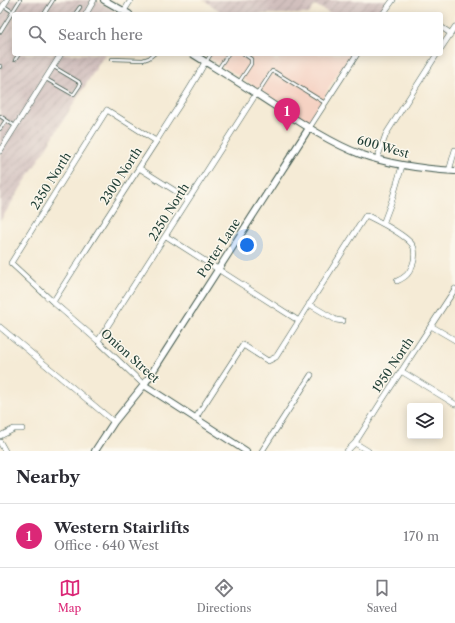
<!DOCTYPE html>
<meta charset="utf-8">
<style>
:root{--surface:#fff;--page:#f2f2f3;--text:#2b2b33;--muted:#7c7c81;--line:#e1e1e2;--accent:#db2777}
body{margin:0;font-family:"Libre Caslon Text",serif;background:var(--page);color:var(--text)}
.controls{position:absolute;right:12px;bottom:12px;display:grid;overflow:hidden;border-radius:4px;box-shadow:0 2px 10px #0003}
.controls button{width:36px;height:36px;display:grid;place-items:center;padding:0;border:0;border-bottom:1px solid var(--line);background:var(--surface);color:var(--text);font:20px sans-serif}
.you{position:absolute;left:247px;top:245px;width:14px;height:14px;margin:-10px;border:3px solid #fff;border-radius:50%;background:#1a73e8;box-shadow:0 0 0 6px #1a73e833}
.badge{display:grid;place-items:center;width:26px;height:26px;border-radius:50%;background:var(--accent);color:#fff;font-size:13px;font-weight:700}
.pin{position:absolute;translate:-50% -33px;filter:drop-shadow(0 1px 2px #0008)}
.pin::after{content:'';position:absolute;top:21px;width:14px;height:12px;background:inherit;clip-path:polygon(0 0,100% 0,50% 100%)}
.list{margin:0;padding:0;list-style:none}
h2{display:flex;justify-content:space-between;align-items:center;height:52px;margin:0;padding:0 16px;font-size:17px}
h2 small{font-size:13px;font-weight:400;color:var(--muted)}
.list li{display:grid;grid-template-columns:26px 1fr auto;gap:12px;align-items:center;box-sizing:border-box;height:64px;padding:0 16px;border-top:1px solid var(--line)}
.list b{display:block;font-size:15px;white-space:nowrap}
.list p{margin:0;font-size:13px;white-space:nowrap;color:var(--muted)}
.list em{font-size:13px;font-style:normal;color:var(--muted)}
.icon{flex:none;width:22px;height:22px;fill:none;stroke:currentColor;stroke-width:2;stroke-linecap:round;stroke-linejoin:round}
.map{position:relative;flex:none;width:455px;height:451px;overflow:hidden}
.search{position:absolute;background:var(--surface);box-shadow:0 2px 10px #0003;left:12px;right:12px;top:12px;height:44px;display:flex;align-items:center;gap:10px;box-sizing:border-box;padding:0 14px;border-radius:4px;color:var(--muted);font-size:15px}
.sheet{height:116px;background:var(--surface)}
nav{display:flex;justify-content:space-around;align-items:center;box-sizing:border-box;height:56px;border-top:1px solid var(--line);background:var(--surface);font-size:11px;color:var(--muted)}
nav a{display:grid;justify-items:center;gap:2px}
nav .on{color:var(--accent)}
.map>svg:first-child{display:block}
</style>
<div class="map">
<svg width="455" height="451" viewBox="0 0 455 451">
<defs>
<pattern id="industrial-furrows" width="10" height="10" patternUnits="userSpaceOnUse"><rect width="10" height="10" fill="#d1bfbd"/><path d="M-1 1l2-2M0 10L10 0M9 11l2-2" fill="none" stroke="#a99c9a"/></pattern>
</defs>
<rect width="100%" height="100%" fill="#fbf7ec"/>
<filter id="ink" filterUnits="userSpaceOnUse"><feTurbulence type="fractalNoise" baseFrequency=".025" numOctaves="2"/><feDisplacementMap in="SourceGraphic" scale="8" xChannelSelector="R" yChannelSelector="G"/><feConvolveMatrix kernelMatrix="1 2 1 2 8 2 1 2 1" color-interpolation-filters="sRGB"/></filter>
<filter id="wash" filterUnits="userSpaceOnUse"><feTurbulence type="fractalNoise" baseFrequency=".012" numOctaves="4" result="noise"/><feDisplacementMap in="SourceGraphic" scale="16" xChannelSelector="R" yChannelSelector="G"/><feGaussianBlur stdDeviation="0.9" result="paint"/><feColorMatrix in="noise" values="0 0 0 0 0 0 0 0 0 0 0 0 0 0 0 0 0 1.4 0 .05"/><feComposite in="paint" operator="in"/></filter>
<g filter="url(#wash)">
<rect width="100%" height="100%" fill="#f5ebd6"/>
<!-- built -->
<path fill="#f5d2c3" d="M204,54H265L277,61L282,54H353L337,74L327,91L326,95L311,118L308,120L301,116Z"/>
<!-- industrial -->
<path fill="url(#industrial-furrows)" d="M0,0H95L121,14H14V54H105L0,221Z
M204,0H388L379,14H331L315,5L309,14H224Z"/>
</g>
<g filter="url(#ink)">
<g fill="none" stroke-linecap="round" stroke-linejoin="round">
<!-- service casing -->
<g stroke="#3f574c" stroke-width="4">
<path id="service" d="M4,6L16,14
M44,14L53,0
M75,14L80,7
M0,32L20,0
M112,59L143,60L149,58L154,54
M15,60L19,54
M206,62L211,54
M0,66L1,67
M218,69L228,54
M46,79L72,94H74L80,85L79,82L54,67
M239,82L251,64V59L244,54
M257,94L272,71L275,72L325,103
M0,116L15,126
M0,129L6,120"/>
</g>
<!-- minor casing -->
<g stroke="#3f574c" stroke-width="6">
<path id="minor" d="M0,11L7,0
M124,11L131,0
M86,14L94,0
M383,14L393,0
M441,27L450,33
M441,48L455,27
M309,128L357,54
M0,151L61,54
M377,159L386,134L437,54
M139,168L188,199
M449,171L455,150
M383,224L392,200L402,166
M166,236L299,321
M53,302C87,248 122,194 157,140C173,114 191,89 205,62
M309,304L336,320L343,321
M431,326L455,340
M0,327L114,422
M98,341L256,94
M401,371L455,404
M144,385L98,341L53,302L11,263L107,110L156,141
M195,419L243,345L268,361L276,357L366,215C376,220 411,237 414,248C415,254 415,259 413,264C409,274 406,277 397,281
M0,436L14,429H22
M0,442L5,451
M355,443L368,451
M262,451L311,375
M347,451L355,443L381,402L455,289"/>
</g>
<!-- tertiary casing -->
<g stroke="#3f574c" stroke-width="8">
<path id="tertiary" d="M104,0L129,14
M193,54C220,71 248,88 275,106C301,123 331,143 360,154C391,165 422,169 455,171
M144,385L246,451
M95,451L114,422L144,385L309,128"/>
</g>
<!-- service -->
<use href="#service" stroke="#fff" stroke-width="2.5"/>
<!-- minor -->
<use href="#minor" stroke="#fff" stroke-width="5"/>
<!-- tertiary -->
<use href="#tertiary" stroke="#fff" stroke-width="6"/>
</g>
</g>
<g text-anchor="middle" stroke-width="3" stroke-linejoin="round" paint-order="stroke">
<!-- street labels -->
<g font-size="12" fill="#1f3d34" stroke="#fbf7ec">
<text transform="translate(383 147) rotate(16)" y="4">600 West</text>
<text transform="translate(121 176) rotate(-57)" y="4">2300 North</text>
<text transform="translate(51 181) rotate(-58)" y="4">2350 North</text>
<text transform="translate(169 212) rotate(-58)" y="4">2250 North</text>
<text transform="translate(219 248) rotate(-57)" y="4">Porter Lane</text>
<text transform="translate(130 356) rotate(42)" y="4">Onion Street</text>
<text transform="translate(393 365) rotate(-56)" y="4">1950 North</text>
</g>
</g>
</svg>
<div class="controls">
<button><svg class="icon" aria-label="layers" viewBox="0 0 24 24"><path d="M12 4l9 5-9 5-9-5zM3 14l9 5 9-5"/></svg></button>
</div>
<div class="you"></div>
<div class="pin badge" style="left:287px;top:131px">1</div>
<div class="search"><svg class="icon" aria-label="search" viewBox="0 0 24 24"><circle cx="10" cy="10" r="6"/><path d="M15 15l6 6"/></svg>Search here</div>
</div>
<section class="sheet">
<h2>Nearby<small></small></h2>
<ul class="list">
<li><span class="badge">1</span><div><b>Western Stairlifts</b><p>Office · 640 West</p></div><em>170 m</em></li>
</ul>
</section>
<nav>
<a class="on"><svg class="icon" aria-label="map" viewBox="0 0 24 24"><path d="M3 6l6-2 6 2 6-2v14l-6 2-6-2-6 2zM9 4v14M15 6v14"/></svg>Map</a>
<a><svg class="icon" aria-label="directions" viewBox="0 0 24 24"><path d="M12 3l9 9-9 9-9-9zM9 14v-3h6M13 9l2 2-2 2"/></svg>Directions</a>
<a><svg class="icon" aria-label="saved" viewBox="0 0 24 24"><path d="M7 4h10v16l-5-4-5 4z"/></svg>Saved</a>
</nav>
